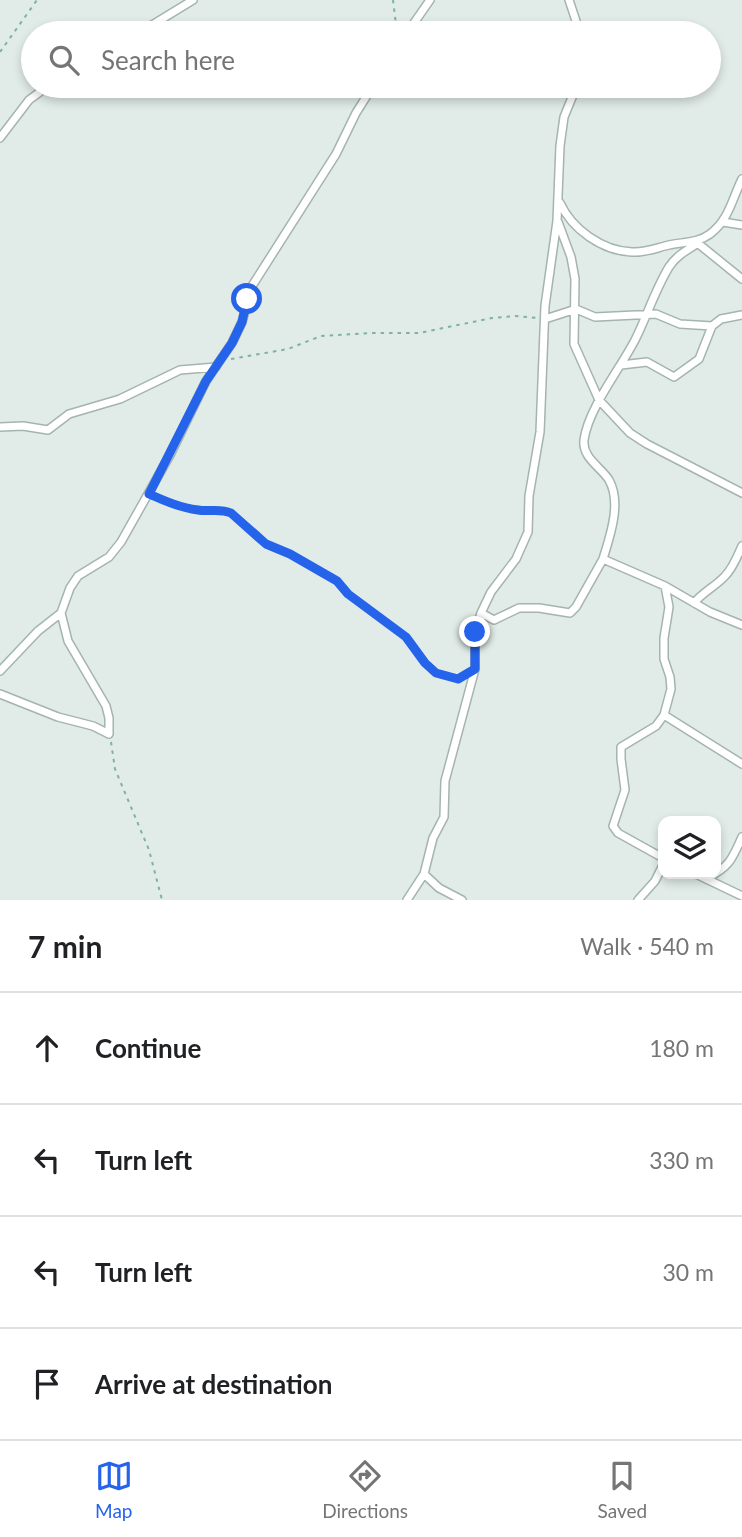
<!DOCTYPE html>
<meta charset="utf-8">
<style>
:root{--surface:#fff;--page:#f6f6f6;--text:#202124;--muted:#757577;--line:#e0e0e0;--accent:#2563eb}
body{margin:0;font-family:Lato,sans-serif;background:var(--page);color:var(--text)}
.controls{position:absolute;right:21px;bottom:21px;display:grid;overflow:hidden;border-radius:14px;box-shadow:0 4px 10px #0003}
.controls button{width:63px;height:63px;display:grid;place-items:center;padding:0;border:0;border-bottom:2px solid var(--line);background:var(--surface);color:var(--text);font:35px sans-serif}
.stop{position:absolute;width:21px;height:21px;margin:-16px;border:5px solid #2563eb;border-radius:50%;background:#fff}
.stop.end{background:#2563eb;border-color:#fff;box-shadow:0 2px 7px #0008}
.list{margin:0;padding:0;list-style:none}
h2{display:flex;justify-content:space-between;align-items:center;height:91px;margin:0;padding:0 28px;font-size:30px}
h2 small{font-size:23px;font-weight:400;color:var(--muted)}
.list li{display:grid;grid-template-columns:46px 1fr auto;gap:21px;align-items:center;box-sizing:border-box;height:112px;padding:0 28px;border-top:2px solid var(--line)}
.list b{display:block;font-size:26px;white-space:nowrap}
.list em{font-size:23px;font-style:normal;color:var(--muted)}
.icon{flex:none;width:38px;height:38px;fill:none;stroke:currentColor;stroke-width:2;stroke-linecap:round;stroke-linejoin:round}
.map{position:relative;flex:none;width:742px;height:900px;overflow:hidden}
.search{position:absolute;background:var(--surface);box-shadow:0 4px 10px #0003;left:21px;right:21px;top:21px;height:77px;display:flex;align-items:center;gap:18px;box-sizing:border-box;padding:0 24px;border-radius:38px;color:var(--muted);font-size:26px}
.sheet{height:539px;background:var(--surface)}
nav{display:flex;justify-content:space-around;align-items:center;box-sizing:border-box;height:98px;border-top:2px solid var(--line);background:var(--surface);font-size:19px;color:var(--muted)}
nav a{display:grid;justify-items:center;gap:4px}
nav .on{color:var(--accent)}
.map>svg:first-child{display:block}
</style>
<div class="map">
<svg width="742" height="900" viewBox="0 0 742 900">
<rect width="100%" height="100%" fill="#e1ece8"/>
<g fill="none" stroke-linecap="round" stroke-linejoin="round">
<!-- minor casing -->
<g stroke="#a4b4af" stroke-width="10">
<path id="minor" d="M569,0L580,33
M139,33L193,0
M407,33L430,0
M0,138L29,100L48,86
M560,203C572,229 602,251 632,252C645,253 656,248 669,245C683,242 698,243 710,234C729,220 732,199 742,179
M558,222L571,257L575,279L574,344L599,400L630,433L647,444L742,493
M723,222L742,225
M695,241L742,279
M698,243C687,250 676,256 669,267C655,290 647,316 635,340C620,369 588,409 584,440C582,458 601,467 609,480C622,503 610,536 603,559L665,586L669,607L664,638V659L670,677L671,689L664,715L742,764
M545,319L576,309L595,317L656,314L680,324L712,326L721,319L742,315
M621,365L647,362L674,377L699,359L712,326
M0,427L23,426L48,430L69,414L120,399L180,370L216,367
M665,586L710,612L742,625
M694,603C703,592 716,586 725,576C733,568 737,557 742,546
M481,613L494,620L519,608H539L570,613L576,607L603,559
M0,671L38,631L61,613L70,588L78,576L109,557L121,542L170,455L206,381L232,343L242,322L252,286L336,154L356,113L373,86
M0,694L58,717L93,726L109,734V718L106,706L68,641L61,613
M663,858L618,833L613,826L625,790L621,759V747L656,726L664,715
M424,874L439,888L462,900
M696,874L742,896
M706,879C729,867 732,860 742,837
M407,900L424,874L433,838L444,817L445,781L475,669V632L481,613L491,592L516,559L528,532L529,496L540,432L545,306L557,221L560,146L564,117L573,95L581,86
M638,900L655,881L663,865"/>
</g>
<!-- path -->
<path stroke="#80b1a4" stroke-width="2" stroke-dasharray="3.5 5" stroke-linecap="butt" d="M393,0L397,33
M0,52L37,0
M231,359L288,349L321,336L373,333H419L492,318L515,316L538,318
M157,497C171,503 187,510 202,511C213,511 221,508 231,513L266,544L290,554L337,581L348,594L406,637L425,663L436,672L458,679L465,674
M111,742L115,769L149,850L162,900"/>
<!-- minor -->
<use href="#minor" stroke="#fff" stroke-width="7"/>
</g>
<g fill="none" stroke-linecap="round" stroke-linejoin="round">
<!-- route -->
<path stroke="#2563eb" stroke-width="9" d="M247,299L242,322L232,343L206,381L149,494C165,501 181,508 198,510C209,512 220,508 231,513L266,544L290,554L337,581L348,594L406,637L425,663L436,673L458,679L475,669V632"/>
</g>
</svg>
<div class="controls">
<button><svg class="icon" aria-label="layers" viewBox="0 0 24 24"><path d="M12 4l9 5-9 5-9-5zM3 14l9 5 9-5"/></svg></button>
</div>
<div class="stop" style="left:247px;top:299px"></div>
<div class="stop end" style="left:475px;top:632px"></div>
<div class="search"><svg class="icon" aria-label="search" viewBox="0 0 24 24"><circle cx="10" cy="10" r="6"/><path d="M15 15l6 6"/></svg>Search here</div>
</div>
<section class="sheet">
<h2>7 min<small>Walk · 540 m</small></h2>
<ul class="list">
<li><svg class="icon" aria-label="ahead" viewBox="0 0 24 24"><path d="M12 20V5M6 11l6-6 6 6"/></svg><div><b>Continue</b></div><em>180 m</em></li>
<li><svg class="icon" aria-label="left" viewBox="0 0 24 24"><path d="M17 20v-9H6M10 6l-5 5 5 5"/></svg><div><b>Turn left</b></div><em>330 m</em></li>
<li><svg class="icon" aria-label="left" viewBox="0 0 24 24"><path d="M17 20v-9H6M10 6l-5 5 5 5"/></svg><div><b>Turn left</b></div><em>30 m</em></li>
<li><svg class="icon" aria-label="arrive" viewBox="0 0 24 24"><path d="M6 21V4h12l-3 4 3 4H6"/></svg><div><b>Arrive at destination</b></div></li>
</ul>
</section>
<nav>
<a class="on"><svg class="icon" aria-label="map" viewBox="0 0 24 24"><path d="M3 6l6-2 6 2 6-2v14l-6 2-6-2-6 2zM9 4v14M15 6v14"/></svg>Map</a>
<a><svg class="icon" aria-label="directions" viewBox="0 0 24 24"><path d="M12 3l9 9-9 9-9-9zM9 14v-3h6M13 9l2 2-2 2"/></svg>Directions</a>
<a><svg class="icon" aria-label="saved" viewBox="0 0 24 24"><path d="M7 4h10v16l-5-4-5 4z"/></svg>Saved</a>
</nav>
